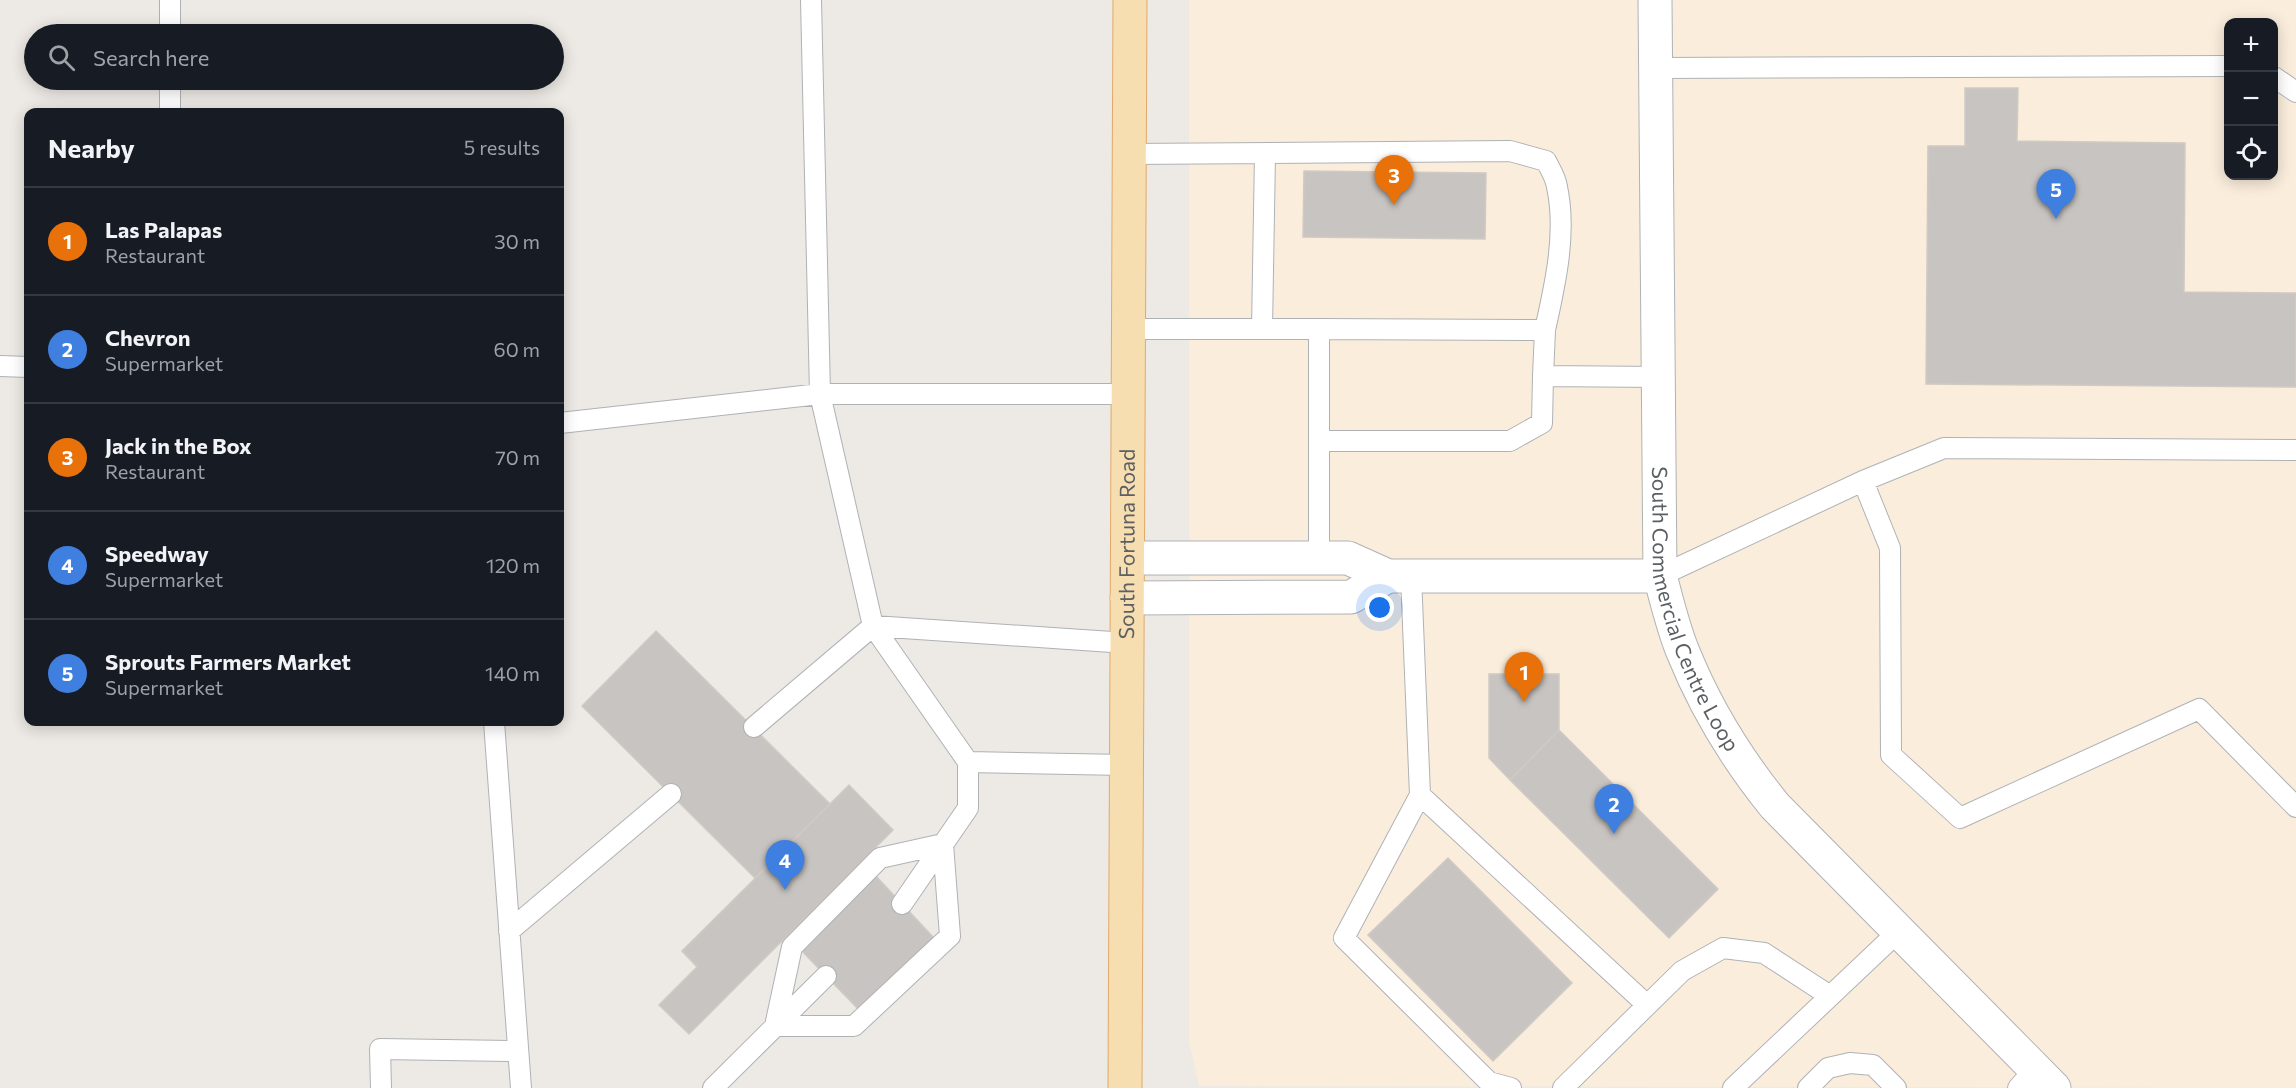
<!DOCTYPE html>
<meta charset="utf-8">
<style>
:root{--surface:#171b24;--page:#20242c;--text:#f1f3f6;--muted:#9ea1a6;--line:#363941;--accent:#2563eb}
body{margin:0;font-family:Commissioner,sans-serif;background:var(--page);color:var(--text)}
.controls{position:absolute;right:18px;top:18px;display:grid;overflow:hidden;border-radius:12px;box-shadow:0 3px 15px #0003}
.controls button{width:54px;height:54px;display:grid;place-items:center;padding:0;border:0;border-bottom:2px solid var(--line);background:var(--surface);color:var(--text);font:30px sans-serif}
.you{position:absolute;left:1380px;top:608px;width:21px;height:21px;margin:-15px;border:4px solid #fff;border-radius:50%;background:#1a73e8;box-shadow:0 0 0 9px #1a73e833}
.badge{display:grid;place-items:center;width:39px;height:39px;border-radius:50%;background:var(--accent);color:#fff;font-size:20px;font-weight:700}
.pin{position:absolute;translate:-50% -50px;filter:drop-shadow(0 2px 3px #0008)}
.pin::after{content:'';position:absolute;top:32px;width:21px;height:18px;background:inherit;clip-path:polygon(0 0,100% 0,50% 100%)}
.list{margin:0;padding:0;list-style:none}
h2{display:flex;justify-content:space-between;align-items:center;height:78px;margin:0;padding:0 24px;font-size:26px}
h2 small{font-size:20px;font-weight:400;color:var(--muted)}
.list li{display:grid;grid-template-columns:39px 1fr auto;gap:18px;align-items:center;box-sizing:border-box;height:108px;padding:0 24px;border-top:2px solid var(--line)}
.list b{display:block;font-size:22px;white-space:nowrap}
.list p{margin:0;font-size:20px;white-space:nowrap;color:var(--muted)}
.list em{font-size:20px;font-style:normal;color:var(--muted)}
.icon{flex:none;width:33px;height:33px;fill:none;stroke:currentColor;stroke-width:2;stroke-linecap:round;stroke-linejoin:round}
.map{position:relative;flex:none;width:2296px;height:1088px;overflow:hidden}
.search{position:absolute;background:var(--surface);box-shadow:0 3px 15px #0003;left:24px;top:24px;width:540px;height:66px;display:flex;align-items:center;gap:15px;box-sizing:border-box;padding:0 21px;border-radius:33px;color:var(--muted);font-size:22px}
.panel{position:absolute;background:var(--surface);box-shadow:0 3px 15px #0003;left:24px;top:108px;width:540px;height:618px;border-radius:12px}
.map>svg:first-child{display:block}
</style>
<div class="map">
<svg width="2296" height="1088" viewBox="0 0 2296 1088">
<rect width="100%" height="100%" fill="#ede9e4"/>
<!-- commercial -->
<path fill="#faeddc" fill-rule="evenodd" d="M1189,0H2296V1088L1199,1086L1189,1042ZM2228,22H2274V176H2228Z"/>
<!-- building -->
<path fill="#c8c4c1" stroke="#d1cac3" stroke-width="1.5" d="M1965,88H2018L2017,141L2185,143L2184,292L2296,293V387L1926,384L1928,146H1965Z
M1304,171L1486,173L1485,239L1303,237Z
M656,631L830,804L755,878L582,706Z
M1489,674H1559V730L1510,780L1489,758Z
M1559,730L1718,889L1669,938L1510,780Z
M849,785L893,830L689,1034L659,1005L697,967L682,951Z
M1448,858L1572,983L1493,1061L1368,935Z
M874,874L934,938L861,1012L799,948Z"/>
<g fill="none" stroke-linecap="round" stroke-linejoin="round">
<!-- service casing -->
<g stroke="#afb2b5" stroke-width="22">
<path id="service" d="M811,0L820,394H1128
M170,34V0
M1656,68L2228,66
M2274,77L2296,92
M170,112V80
M1130,154L1510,151L1546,161C1550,169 1556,178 1557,187C1567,233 1555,285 1545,330
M1129,329H1319V558
M1262,329L1265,154
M1319,329L1545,330L1543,376
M0,366L28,367
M560,423L820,394L873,626L1127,643
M1319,441H1510L1542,423L1543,376L1658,377
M1863,481L1890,548L1891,755L1960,818L2199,709L2296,807
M1411,576L1420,795L1647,1005
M1660,576L1863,481L1944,448L2296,450
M494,722L521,1088
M754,727L873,626L968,762L1126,765
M1420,795L1344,938L1489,1082L1511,1088
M943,844L950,936L854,1026H775L792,947L880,858Z
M902,904L968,808V762
M509,931L671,794
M381,1088L380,1049L516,1051
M713,1088L826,976
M1563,1088L1682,971L1723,948L1764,953L1830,996
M1733,1088L1899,931
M1808,1088L1828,1068L1850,1063L1873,1065L1896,1088
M2018,1088L2035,1069"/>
</g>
<!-- minor casing -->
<g stroke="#afb2b5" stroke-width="35">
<g id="minor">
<path id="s1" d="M1655,0L1660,576C1667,601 1673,628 1683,652C1706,709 1736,758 1775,806L2054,1088"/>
<path d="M1128,558H1348L1388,576H1660"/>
<path d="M1127,598L1351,597L1388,576"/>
</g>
</g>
<!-- primary casing -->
<g stroke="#e2a969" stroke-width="35">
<g id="primary">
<path id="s2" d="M1125,1088L1130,0"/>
</g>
</g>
<!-- service -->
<use href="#service" stroke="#fff" stroke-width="20"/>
<!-- minor -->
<use href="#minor" stroke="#fff" stroke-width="33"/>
<!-- primary -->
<use href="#primary" stroke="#f6deb0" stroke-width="33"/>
</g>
<g text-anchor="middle" stroke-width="4.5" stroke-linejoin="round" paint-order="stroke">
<!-- street labels -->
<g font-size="21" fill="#5c6063" stroke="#fff">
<text dy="7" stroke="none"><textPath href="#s2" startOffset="544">South Fortuna Road</textPath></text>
<text dy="7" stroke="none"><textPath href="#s1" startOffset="616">South Commercial Centre Loop</textPath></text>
</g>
</g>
</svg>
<div class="controls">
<button>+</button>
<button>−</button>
<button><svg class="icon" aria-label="locate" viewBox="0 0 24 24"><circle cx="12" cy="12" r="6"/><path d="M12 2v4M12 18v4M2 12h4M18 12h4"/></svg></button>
</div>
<div class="you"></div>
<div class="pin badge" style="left:1524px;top:702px;background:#e8710a">1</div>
<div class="pin badge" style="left:1614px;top:834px;background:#3f7fe0">2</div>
<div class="pin badge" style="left:1394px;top:205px;background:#e8710a">3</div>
<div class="pin badge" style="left:785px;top:890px;background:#3f7fe0">4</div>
<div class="pin badge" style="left:2056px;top:219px;background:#3f7fe0">5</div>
<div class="search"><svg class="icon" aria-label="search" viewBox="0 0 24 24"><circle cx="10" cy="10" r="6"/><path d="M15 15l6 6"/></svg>Search here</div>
<section class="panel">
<h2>Nearby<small>5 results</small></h2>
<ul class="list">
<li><span class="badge" style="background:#e8710a">1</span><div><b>Las Palapas</b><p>Restaurant</p></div><em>30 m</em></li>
<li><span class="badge" style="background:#3f7fe0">2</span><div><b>Chevron</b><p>Supermarket</p></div><em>60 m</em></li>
<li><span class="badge" style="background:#e8710a">3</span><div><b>Jack in the Box</b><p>Restaurant</p></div><em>70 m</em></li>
<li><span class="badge" style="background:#3f7fe0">4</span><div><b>Speedway</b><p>Supermarket</p></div><em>120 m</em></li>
<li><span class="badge" style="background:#3f7fe0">5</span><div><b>Sprouts Farmers Market</b><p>Supermarket</p></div><em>140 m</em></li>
</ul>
</section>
</div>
